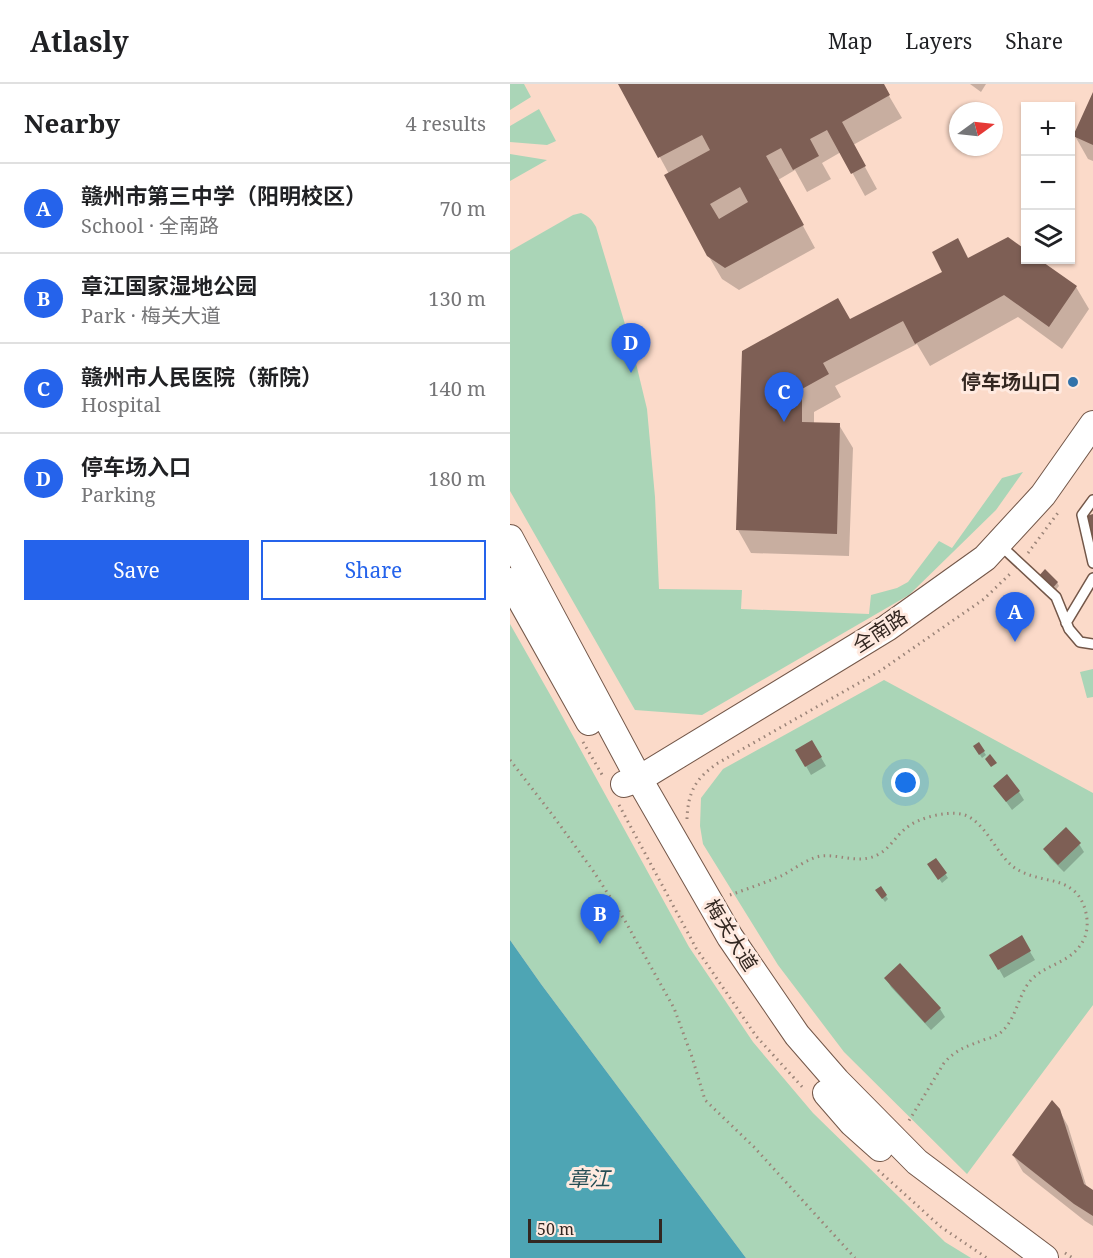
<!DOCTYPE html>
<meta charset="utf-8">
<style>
:root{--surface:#fff;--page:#f2f2f2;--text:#202124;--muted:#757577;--line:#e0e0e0;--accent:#2563eb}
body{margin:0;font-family:"Noto Serif","Noto Sans SC",serif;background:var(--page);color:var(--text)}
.controls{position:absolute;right:18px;top:18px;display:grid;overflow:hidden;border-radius:0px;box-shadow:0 2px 4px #0004}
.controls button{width:54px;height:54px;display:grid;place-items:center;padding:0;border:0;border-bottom:2px solid var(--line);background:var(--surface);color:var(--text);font:30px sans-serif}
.compass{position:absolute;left:439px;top:18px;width:54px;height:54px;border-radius:50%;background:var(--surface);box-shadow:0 2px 4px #0004;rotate:75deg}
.scale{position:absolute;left:18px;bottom:15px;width:134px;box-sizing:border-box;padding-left:6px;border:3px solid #332721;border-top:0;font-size:16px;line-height:21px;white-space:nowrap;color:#332721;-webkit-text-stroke:4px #ffeae0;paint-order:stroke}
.you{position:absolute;left:396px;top:699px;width:21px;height:21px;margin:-15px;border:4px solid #fff;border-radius:50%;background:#1a73e8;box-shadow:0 0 0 9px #1a73e833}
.badge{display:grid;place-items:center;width:39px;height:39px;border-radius:50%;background:var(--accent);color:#fff;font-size:20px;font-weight:700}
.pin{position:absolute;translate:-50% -50px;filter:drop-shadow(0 2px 3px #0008)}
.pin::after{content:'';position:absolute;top:32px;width:21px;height:18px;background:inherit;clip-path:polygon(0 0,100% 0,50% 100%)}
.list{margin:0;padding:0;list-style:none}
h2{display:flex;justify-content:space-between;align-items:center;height:78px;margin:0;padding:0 24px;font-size:26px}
h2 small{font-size:20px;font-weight:400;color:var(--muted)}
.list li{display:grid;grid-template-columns:39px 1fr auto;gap:18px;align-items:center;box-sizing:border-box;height:90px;padding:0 24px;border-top:2px solid var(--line)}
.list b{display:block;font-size:22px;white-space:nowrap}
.list p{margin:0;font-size:20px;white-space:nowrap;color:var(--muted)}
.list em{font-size:20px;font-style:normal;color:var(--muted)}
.actions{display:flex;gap:12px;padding:18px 24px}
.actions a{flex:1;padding:14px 0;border:2px solid var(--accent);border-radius:0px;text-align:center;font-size:21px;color:var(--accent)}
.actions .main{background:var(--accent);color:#fff}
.icon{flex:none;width:33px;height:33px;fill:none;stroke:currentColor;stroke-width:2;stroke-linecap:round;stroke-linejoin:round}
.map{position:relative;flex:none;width:583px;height:1174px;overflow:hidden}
header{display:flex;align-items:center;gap:36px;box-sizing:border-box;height:84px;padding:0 30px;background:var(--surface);border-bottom:2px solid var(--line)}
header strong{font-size:28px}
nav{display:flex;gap:33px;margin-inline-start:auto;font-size:21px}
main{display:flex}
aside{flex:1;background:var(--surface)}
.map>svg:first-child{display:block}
</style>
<header>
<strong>Atlasly</strong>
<nav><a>Map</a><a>Layers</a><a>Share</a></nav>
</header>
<main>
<aside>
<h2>Nearby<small>4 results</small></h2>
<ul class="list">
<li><span class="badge">A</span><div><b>赣州市第三中学（阳明校区）</b><p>School · 全南路</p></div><em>70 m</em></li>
<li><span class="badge">B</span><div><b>章江国家湿地公园</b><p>Park · 梅关大道</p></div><em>130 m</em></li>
<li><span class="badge">C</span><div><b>赣州市人民医院（新院）</b><p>Hospital</p></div><em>140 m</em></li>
<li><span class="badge">D</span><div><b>停车场入口</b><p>Parking</p></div><em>180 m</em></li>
</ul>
<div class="actions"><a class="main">Save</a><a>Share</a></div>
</aside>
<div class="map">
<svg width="583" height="1174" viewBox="0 0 583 1174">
<rect width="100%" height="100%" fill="#fbdac9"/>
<!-- green -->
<path fill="#aad5b7" d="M0,0H14L21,13L0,26Z
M29,25L46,57L37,61L0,58V42Z
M0,70L37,76L0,97Z
M71,129C79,132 82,136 86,143L123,267L137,325L145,413L149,505L232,506L231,525L359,530L361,511L387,504L398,498L429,457L442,464L492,394L513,388L486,426L399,511L192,631L125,626L0,407V167L63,131Z
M0,540L46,621L179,863L243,958L303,1029L435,1158L461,1174H236L31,900L0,856Z
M583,585V613L577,614L570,588Z
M374,596L583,709V921L457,1090L334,968L268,881L193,760L190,742L191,714L213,685Z"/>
<!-- water -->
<path fill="#4ea5b4" d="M0,856L31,900L236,1174H0Z"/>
<!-- shadow -->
<path fill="#0003" d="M110,0H372L392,34L343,61L367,105L355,112L331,68L312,79L321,95L297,108L285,86L268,96L305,164L229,206L212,195L198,171L159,90Z
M460,0H476L471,8Z
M583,11V77L578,75L565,52Z
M516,176H527L566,203L579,225L552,265L508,233L420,282L407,260L325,302L331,313L304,328V340L329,341L343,364L339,472L241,469L228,446L233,267L340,237Z
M535,487L547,498L549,502L544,508Z
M302,658L316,682L301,691L287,666Z
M465,663L474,668L476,671L472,674Z
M485,702L509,708L514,716L502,726Z
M569,760L574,768L554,788L540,774L535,765Z
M426,776L438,794L432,799L422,784Z
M367,807L376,812L378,815L375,818Z
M511,853L525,876L494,894L481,871Z
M376,894L430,925L435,933L421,946L381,903Z
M549,1026L558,1042L577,1104L583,1108V1142L575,1137L513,1088L503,1071Z"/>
<!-- building -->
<path fill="#7e5f55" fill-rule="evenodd" d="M108,0H374L380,11L332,38L356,82L341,90L317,46L300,55L309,72L283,86L271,64L256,72L294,141L215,184L197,172L154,91L200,66L192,51L148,74ZM230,103L238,118L209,135L200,120Z
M583,8V61L563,52Z
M498,153L516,166V176H530L567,202L539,243L494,211L405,260L393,237L313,279L319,290L292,305V338L330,339L327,450L226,446L232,267L328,214L340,235L432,188L422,168L448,154L458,174Z
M583,430V455H582L576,432Z
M535,485L548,498L541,506L528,493Z
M302,656L312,673L295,683L285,666Z
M469,658L475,667L469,671L463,662Z
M480,670L487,679L481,683L475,675Z
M497,690L510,707L496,718L483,702Z
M556,743L571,759L548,781L533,765Z
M426,774L437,789L428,796L417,780Z
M371,802L377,811L372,815L365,806Z
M512,851L521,867L488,886L479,871Z
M390,879L431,924L415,939L374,894Z
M542,1016L550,1025L574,1100L583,1106V1132L564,1120L502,1071Z"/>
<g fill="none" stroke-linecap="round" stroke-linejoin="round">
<!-- lane casing -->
<g stroke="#735749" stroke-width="12">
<path id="lane" d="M583,416L572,431L583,479
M490,461L546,513L559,545L570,558L583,560
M556,539L583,494"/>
</g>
<!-- secondary casing -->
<g stroke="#735749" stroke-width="28">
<path id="secondary" d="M0,454L129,695L220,853L287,951L327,997L407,1078L535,1174
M0,497L79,638
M114,700L129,695L377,544L475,474L533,411L583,340
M316,1009L342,1039L370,1064"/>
</g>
<!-- path -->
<path stroke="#9b8478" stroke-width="3" stroke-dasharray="1.5 4.5" stroke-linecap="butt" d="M518,469L550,426
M73,658L94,694
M0,676L44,733L84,788L114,835L164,924L182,973L195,1016L244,1063L345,1174
M109,721L186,864L246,952L295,1006
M177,735C178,707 186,694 208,679L370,587L474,515L502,488
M220,811C237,805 254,799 271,792C283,786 298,774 311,772C331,770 350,781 369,770C380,764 386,752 395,745C407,734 435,727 451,730C473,734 485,767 501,781C510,789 522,792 534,795C544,797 554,799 563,806C576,816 581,841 574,855C563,879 537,879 521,896C507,912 507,936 489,950C485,952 481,954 476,955C459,962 447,964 434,979L397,1040
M368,1086L431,1143L477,1174
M555,1169L563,1174"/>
<!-- lane -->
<use href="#lane" stroke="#fff" stroke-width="9"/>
<!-- secondary -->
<use href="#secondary" stroke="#fff" stroke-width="26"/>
</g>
<!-- markers -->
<circle fill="#3273aa" stroke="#ffeae0" stroke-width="2" cx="563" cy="298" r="6"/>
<g text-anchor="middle" stroke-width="6" stroke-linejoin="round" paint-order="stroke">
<!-- poi labels -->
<g font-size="20" font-weight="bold" fill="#332721" stroke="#ffeae0" text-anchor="end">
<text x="551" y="305">停车场山口</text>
</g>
<!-- street labels -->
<g font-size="20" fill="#332721" stroke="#ffeae0">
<text transform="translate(370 547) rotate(-33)" y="7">全南路</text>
<text transform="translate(221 851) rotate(58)" y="7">梅关大道</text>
</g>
<!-- water labels -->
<g font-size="21" font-style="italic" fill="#254d54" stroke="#ffeae0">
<text x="79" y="1102">章江</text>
</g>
</g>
</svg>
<div class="controls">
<button>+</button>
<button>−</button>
<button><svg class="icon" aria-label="layers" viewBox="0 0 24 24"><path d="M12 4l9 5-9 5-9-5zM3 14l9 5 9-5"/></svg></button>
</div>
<svg class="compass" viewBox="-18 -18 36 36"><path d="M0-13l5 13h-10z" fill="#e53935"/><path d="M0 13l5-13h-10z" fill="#757577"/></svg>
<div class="scale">50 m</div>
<div class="you"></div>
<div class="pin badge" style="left:505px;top:558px">A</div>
<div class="pin badge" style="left:90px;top:860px">B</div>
<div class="pin badge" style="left:274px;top:338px">C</div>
<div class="pin badge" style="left:121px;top:289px">D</div>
</div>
</main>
